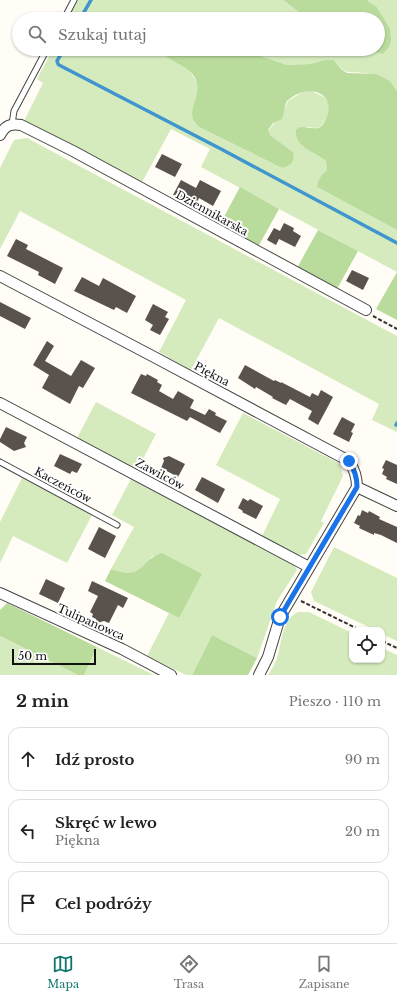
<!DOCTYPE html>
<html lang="pl">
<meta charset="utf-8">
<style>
:root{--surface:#fff;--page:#f6f6f6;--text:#222;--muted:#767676;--line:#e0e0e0;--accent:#0f766e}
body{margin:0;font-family:"Libre Baskerville",serif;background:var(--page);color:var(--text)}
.controls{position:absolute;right:12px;bottom:12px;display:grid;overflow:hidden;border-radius:8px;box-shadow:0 1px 3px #0004}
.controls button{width:36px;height:36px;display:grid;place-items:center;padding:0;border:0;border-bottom:1px solid var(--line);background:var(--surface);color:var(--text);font:20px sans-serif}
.scale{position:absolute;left:12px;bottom:10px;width:84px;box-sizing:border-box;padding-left:4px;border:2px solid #111;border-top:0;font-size:11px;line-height:14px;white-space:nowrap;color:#111;-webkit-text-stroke:3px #fff;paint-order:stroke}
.stop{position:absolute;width:12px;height:12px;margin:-9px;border:3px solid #1a73e8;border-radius:50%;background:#fff}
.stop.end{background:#1a73e8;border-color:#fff;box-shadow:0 1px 4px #0008}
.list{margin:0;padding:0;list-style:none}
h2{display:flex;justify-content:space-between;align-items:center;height:52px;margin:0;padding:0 16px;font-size:17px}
h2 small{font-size:13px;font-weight:400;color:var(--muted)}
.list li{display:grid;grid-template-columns:26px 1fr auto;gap:12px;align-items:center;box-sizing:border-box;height:64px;margin:0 8px 8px;padding:0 8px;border:1px solid var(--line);border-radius:12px}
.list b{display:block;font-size:15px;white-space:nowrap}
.list p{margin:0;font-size:13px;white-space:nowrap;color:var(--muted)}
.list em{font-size:13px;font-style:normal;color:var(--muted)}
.icon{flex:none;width:22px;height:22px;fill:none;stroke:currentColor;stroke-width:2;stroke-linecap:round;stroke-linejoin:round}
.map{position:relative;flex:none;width:397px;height:675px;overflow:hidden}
.search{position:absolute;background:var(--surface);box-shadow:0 1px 3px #0004;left:12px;right:12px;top:12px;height:44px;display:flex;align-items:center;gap:10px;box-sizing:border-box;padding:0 14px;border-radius:22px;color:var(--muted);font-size:15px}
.sheet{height:268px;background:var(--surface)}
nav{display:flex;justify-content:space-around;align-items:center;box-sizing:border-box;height:56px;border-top:1px solid var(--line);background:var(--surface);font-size:11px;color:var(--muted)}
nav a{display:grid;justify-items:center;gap:2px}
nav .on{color:var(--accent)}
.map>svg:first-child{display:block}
</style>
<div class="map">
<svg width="397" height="675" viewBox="0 0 397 675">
<rect width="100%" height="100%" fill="#fffdf5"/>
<!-- green -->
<path fill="#d5ebbd" d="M78,0H283L308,19H174L158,16L149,19H68Z
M368,0H397V91L390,81C382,78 373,74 365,73C346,71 347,76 334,60H324L310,64L287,65L255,54L237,49H359L383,54L382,15L377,7L369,2Z
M53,49H160C171,61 190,66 196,81C204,99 182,111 199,127L274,164L293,152L270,135L268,131L285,109L288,101L304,91H311L324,97L329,103V111L326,120L320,127L316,128L307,127V149L326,161L327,170L317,187L397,230V272L201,167L210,149L171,129L141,184L24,121L43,83L37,79Z
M27,138L397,336V432L372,420L379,404L219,318L191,370L159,352L186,300L20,211L0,249V168L14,140Z
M96,402L156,434L137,470L77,438Z
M243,413L340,464L343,476L321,521L324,523L306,554L298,555L262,536L280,499L216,465Z
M22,478L92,515L67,563L13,536L0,563V522Z
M131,479L294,564L297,570L277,601L257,658L212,635L192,675H186L147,656L169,613L179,618L153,556C138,572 133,577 111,569L134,527L112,515Z
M334,547L397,578V641L382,634V630H375L314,601L311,592Z
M298,612H309L352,633V660H382V648L397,655V675H268C271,670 274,666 276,661C282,645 281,620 298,612Z
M0,636L78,675H0Z
M97,647L154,675H84Z"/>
<!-- forest -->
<path fill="#b9dc9c" d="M283,0H368L369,2L377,7L390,29L391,40L389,47L383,54L359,49H378V19H308Z
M160,49H237L255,54L287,65L310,64L324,60H334L341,69L347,73L376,74L390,81L397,91V230L317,187C318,180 321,175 327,170L326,161C315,152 294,147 296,130L300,127C305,127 313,129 318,128C322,127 325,122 326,119C337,94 311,84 292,97C291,98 289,99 287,101C285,105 284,114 282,119L273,123L268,130L270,135L293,152L294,158L291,164L283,168L274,164L199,127C183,112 200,103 197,84C195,69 177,65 166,56C164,54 162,51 160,49Z
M240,187L279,209L258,247L219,226Z
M318,230L358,251L337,289L297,268Z
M397,272V320L376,309Z
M162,553L202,574L179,618L105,581L111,569C144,581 138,561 162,553Z
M7,603L97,647L84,675H78L0,636V610Z
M212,635L257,658L248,675H192Z"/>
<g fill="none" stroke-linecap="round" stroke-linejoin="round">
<!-- stream -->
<path stroke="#3f96cf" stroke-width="3.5" d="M80,19L91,0
M64,49L57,61L58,64L59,65L221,149L397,243
M396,425L397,423"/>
</g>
<!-- building -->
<path fill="#5a524d" d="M162,154L182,164L175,177L155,167Z
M181,180L196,188L200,180L221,191L213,206L199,198L197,202L184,196L182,199L173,195Z
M284,223L294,228L293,231L301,236L295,247L279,239L276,245L267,240L274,228L280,231Z
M16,239L28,245L26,249L63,268L55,284L38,275L39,272L7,256Z
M352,270L369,278L363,290L346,281Z
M82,277L99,286L103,278L136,296L127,313L116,307L114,310L74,291Z
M0,302L31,318L25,329L0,316Z
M153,304L168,312L165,317L169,319L160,335L150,330L153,325L145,320Z
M47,341L54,346L45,361L71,376L81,360L95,368L83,388L79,386L70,404L42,388L49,375L33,365Z
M245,365L274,381L275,380L281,383V382L310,397L312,393L318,396L321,390L333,397L318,425L308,419L312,411L290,399L286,405L272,398L273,397L256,387L255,389L238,378Z
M141,374L146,376L147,374L158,380L157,382L162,385L159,391L173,399L178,391L194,400L190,408L205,415L209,409L216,413L215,415L227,421L220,433L190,417L187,421L131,393Z
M342,417L355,424L351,432L353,433L349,442L333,434Z
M6,427L27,437L24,443L26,447L14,451L0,442V439Z
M60,454L82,464L77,473L72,471L70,474L54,466Z
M169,456L185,464L178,477L161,468L164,461L163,458Z
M386,460L397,465V484L386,479L387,477L382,474L384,469L382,468Z
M202,477L225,489L218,503L195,490Z
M243,498L248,501L250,499L263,506L256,519L242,512L243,511L238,508Z
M362,510L368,513L369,511L380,517L379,519L397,527V543L381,535L374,533V535L359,528L360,526L354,523L358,515L360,516Z
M99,527L116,536L105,558L88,549Z
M46,579L65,588L58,603L39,594Z
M92,581L128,598L123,608L118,605L109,623L104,621L97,623L96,619L92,617L93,614L90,612L98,596L88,591Z"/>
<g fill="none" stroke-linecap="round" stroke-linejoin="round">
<!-- lane casing -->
<g stroke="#444" stroke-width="7">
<path id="lane" d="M64,19L74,0
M12,124L14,111L47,49
M0,462L117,525"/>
</g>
<!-- street casing -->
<g stroke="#444" stroke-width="12">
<path id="street" d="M0,135C5,126 10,123 21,125L73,151L366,310
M0,276L156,358L349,461C355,470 357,477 357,487
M0,403L309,567
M357,487L397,506
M0,593L122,649L171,675
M259,675L268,657L280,617L357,487"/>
</g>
<!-- path -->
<path stroke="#333" stroke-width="2" stroke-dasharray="4 2" stroke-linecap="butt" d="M373,316L397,329
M301,601L360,630
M382,641L397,648"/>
<!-- lane -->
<use href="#lane" stroke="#fff" stroke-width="5"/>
<!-- street -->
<use href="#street" stroke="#fff" stroke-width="10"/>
</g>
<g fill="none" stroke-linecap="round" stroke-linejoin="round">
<!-- route -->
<path stroke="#1a73e8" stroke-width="5" d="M280,617L357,487C357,477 355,470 349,461"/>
</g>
<g text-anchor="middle" stroke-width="4" stroke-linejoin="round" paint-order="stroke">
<!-- street labels -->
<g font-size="11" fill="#111" stroke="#fff">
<text transform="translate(212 213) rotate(29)" y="4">Dziennikarska</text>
<text transform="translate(212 374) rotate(28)" y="4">Piękna</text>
<text transform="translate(160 474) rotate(28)" y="4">Zawilców</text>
<text transform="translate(63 485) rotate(28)" y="4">Kaczeńców</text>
<text transform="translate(91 622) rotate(24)" y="4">Tulipanowca</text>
</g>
</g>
</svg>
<div class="controls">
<button><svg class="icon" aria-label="locate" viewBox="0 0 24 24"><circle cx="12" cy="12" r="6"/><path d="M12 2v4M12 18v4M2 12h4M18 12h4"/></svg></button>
</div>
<div class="scale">50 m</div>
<div class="stop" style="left:280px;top:617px"></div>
<div class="stop end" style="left:349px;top:461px"></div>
<div class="search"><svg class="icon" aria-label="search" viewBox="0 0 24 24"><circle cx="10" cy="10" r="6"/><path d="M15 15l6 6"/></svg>Szukaj tutaj</div>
</div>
<section class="sheet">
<h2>2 min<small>Pieszo · 110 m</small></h2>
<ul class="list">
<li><svg class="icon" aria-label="ahead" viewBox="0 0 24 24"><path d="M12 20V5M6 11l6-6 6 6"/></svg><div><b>Idź prosto</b></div><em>90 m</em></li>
<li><svg class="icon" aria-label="left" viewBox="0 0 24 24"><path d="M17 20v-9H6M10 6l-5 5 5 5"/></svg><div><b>Skręć w lewo</b><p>Piękna</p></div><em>20 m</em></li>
<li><svg class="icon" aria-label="arrive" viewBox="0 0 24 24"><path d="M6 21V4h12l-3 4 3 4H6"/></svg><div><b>Cel podróży</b></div></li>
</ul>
</section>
<nav>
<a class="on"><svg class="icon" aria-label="map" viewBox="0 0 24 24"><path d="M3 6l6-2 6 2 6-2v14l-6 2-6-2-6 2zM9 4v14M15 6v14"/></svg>Mapa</a>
<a><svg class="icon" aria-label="directions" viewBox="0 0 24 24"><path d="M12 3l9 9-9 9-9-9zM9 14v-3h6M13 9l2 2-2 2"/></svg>Trasa</a>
<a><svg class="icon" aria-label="saved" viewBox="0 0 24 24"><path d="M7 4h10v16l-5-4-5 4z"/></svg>Zapisane</a>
</nav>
